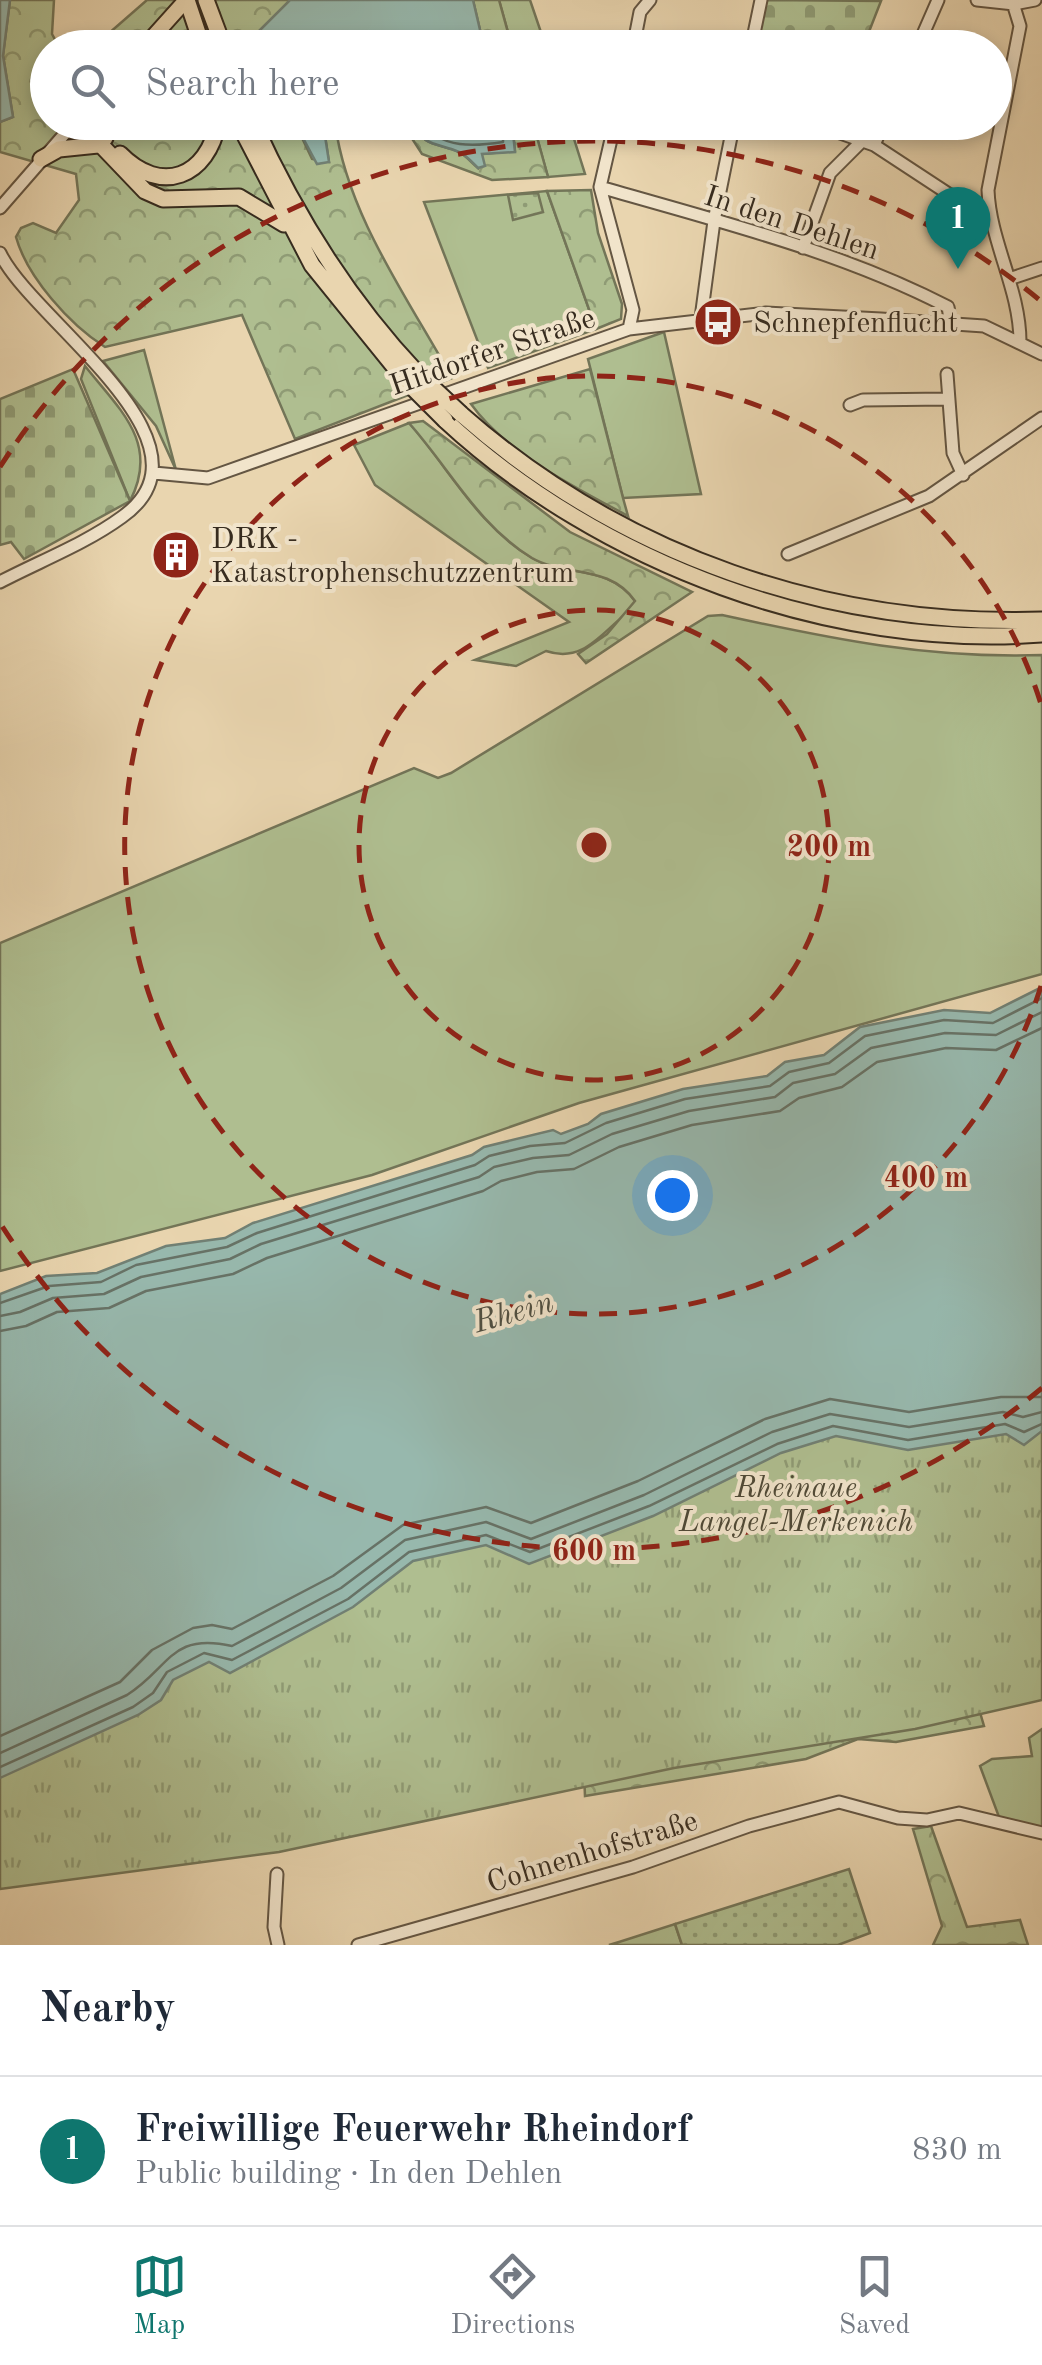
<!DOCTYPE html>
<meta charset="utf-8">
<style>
:root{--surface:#fff;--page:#f6f6f7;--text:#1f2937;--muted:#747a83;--line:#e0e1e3;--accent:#0f766e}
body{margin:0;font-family:"Old Standard TT",serif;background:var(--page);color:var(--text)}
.you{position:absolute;left:672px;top:1195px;width:35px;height:35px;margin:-25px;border:8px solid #fff;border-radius:50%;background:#1a73e8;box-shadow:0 0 0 15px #1a73e833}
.badge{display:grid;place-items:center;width:65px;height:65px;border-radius:50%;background:var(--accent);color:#fff;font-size:32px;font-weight:700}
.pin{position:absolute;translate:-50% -82px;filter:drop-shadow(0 2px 5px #0008)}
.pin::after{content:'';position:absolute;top:52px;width:35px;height:30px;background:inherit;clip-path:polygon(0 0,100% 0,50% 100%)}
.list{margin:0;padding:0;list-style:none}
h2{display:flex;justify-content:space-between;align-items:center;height:130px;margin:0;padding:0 40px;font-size:42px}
h2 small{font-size:32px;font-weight:400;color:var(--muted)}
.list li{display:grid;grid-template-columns:65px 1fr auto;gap:30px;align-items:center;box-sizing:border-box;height:150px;padding:0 40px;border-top:2px solid var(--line)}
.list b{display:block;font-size:38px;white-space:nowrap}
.list p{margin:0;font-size:32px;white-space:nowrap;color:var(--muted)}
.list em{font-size:32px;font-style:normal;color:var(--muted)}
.icon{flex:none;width:55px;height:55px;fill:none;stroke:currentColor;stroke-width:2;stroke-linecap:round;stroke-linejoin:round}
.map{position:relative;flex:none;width:1042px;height:1945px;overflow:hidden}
.search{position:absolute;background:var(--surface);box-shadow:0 5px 15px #0003;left:30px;right:30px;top:30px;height:110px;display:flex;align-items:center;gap:25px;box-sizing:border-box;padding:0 35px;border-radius:55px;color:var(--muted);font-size:38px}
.sheet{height:280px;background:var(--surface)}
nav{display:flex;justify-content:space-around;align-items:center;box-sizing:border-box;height:140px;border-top:2px solid var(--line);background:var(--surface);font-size:28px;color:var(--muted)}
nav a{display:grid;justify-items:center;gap:5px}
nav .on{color:var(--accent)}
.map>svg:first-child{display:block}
</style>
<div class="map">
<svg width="1042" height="1945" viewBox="0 0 1042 1945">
<defs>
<pattern id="forest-crowns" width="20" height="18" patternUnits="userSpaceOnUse" patternTransform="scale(2.5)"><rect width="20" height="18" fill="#afbe90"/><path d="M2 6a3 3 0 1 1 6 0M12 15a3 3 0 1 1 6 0" fill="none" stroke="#8f9b75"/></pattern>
<pattern id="cemetery-stones" width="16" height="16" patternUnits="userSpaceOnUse" patternTransform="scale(2.5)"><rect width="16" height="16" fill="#afbe90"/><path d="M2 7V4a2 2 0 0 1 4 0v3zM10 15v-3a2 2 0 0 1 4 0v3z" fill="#8f9b75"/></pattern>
<pattern id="park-tufts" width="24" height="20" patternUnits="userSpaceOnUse" patternTransform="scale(2.5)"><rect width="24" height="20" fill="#afbe90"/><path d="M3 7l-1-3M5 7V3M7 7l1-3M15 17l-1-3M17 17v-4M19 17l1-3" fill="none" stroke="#8f9b75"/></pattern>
<pattern id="garden-dots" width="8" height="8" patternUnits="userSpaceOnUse" patternTransform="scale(2.5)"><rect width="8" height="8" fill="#afbe90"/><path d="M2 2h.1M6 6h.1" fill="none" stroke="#8f9b75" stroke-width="1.8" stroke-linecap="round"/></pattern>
</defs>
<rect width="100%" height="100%" fill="#e9d5af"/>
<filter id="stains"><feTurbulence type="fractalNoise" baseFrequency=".002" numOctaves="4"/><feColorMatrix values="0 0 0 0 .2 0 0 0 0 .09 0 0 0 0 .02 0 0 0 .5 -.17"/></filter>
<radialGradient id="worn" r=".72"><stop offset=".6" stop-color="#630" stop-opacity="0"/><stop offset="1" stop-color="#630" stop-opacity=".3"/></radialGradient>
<!-- grass -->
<path fill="#afbe90" stroke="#737558" stroke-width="2.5" d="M499,0H530L546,47H512Z
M533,123H569L585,174L548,177Z
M547,191L596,329L488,368L424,202Z
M664,332L701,494L623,498L588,359Z
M144,350L176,470L156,426L103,361Z
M85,366C120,410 160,443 130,501L81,379Z
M409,423C450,469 478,526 532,558C565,577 609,564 635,601L631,610C602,631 585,664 546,651L516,666L475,660L569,622L375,485L354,445Z
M722,615C832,639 929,659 1042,655V974L579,1103L372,1175L0,1271V943L414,768L438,778L451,773L708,616Z
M1042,1729V1828L999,1817L980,1766L992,1759L1032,1756L1029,1738Z
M675,1924L682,1945H609L619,1942Z"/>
<!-- forest -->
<path fill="url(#forest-crowns)" stroke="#737558" stroke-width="2.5" d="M10,0H54L52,34L59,47L48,48V122L295,123L312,159L329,162L323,123H335C347,215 408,298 452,378L295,439L242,315L105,347C70,325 27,277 16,237L21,228L33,223L56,233L79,200L76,174L0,152V122L13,117L3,55Z
M147,0H290L256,40L260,47L92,48Z
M473,0H499L512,47H484Z
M402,123H414C422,147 438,143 459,152C465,155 472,163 478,168L482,154L515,151L512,123H533L548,177L492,180L422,154Z
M591,190L598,233L622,304L621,319L596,329L547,191Z
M590,369L623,498L628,516C576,488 506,453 471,404Z
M423,421L570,532L692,592L586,663L578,654L607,634L635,601C609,564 565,577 532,558C478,525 450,469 409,423Z
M972,1685L984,1726L896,1742L858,1739L806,1759L585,1796L584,1773Z
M931,1826L967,1927L1020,1920L1028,1945H933L942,1926L913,1829Z"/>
<!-- cemetery -->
<path fill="url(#cemetery-stones)" stroke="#737558" stroke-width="2.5" d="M765,0L881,1L863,47L755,48Z
M73,369L130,501L24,559L11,542L0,545V399Z"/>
<!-- park -->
<path fill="url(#park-tufts)" stroke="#737558" stroke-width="2.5" d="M1042,1180V1700L915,1729L674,1768L279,1852L0,1889V1483Z"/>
<!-- garden -->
<path fill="url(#garden-dots)" stroke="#737558" stroke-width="2.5" d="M538,193L543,212L513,220L508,195Z
M849,1869L870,1933L838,1945H682L675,1924Z"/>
<!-- water -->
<path fill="#97b8ad" stroke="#718074" stroke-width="2.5" d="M0,0H10L3,56L13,117L0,122Z
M290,0H473L484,47H260L257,33Z
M295,123H323L329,162L317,164Z
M414,123H512L515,152L482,154L485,166L478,168C473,163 466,155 459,152C439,143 422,147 414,123Z
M1042,987V1431L1024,1445L1006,1434L908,1450L836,1436L781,1453L653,1516L529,1564L486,1545L413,1561L353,1607L230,1673L209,1662L173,1680L161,1700L138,1715L0,1778V1294L46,1276L97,1273L166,1246L225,1238L253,1223L472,1155L484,1147L553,1130L561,1134L588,1124L601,1114L683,1089L767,1076L785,1062L824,1055L860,1027L944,1010L990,1013Z"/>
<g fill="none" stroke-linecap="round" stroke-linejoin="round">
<!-- shore -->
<path stroke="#677266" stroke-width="2.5" d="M424,122C439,150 478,146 503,142V122
M0,1303L49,1286L101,1282L136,1265L227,1247L257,1233L475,1165L489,1156L530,1146L565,1143L606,1123L685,1099L770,1086L789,1072L829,1063L865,1036L944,1020L993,1023L1042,998
M0,1316L20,1312L53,1298L104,1294L141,1277L230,1259L261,1244L479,1177L494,1167L533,1158L569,1155L612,1134L689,1111L775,1097L793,1083L835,1074L871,1048L945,1033L996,1035L1042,1012
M0,1331L26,1326L57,1312L109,1308L146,1291L233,1274L267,1258L483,1191L501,1181L537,1172L574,1169L619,1147L692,1125L780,1111L799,1098L842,1087L877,1062L946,1048L996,1050L1042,1028
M0,1736L120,1682L152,1650L193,1628L212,1625L232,1629L333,1576L403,1525L486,1507L531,1523L638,1481L765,1419L830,1399L909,1412L1001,1397H1042
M0,1753L127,1695C170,1668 170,1632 232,1646L341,1588L405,1540L486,1522L531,1539L644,1495L772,1432L830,1414L909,1427L1003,1412L1023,1417L1042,1412
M0,1767L133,1707L153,1693L167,1672L204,1653L232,1660L348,1599L409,1552L486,1535L530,1552L649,1506L777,1444L833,1426L908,1440L1005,1424L1024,1432L1042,1424"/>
<!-- minor casing -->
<g stroke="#645643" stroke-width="15">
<path id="minor" d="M977,0L1014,4L1035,0
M1012,0L1020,26L988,190C990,242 1020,289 1020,342
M633,48L640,12L650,0
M751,48L761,0
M917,48L938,0
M615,122L600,187L633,310L629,329
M809,122L874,145L970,208L989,212
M874,145L884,122
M600,187C717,221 840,251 948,307L951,324
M0,208L75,122
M803,248L830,173L863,140
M0,253C32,321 226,443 122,517C85,544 40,561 0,582
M1009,279L1042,268
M701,318L714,221L734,122
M947,374L953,453L963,475
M850,405L863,400L946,399
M154,473L208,478L629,329L766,313L881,319L984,326L1042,354
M788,554L929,496L1042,418
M277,1874L274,1927L278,1945
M358,1945L633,1867L749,1826L839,1802L898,1818L927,1820L959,1813L1042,1833"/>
</g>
<!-- major casing -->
<g stroke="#372c1f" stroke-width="18">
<path id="major" d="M143,48L186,0"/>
</g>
<!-- highway casing -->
<g stroke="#372c1f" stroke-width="19">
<path id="highway" d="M187,0L203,48
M206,0L224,48
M79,122L145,191L163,199L239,197L284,224
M102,122L105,138
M238,122L312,265L405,380
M253,122C295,215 348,300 418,374
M120,154C161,196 208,177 218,122
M41,159L59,149L98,145
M461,414C622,556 828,627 1042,620
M445,420C600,564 831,650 1042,634"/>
</g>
<!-- minor -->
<use href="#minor" stroke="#f1e4cb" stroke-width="11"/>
<!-- major -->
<use href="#major" stroke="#e9d5af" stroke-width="14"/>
<!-- highway -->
<use href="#highway" stroke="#e9d5af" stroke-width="15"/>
<!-- highway-bridge casing -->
<g stroke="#372c1f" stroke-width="19" stroke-linecap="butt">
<path id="highway-bridge" d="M418,374L461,414
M405,380L445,420"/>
</g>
<!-- highway-bridge -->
<use href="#highway-bridge" stroke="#e9d5af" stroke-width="15"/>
</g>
<!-- distance rings -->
<g fill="none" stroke="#8f2418" stroke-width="5" stroke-dasharray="18 12">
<circle cx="594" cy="845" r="235"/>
<path d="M1041 986A469 469 0 1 1 1041 704"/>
<path d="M1042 1388A704 704 0 0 1 0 1223M0 467A704 704 0 0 1 1042 302"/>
</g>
<!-- icons -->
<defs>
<g id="bus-disc" transform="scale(2.5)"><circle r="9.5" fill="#8f2418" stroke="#f1e4cb"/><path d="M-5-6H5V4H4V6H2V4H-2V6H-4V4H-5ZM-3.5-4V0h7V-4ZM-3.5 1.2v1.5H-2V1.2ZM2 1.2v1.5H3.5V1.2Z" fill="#fff"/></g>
<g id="building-disc" transform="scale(2.5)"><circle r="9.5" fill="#8f2418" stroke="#f1e4cb"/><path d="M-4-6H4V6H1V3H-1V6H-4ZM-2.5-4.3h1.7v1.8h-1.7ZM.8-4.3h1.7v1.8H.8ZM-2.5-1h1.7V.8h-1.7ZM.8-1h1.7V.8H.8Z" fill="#fff"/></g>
</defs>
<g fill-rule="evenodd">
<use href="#bus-disc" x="718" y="322"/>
<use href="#building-disc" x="176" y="555"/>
</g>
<g text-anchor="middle" stroke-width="8" stroke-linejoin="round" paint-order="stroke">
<!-- street labels -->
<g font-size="30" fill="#372c1f" stroke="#f1e4cb">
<text transform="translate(792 222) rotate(18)" y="10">In den Dehlen</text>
<text transform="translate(492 351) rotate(-19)" y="10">Hitdorfer Straße</text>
<text transform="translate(592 1851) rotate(-17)" y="10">Cohnenhofstraße</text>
</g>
<!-- poi labels -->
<g font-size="30" fill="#372c1f" stroke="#f1e4cb" text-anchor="start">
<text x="753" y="332">Schnepfenflucht</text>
<text x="211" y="548">DRK -<tspan x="211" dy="34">Katastrophenschutzzentrum</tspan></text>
</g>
<!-- park labels -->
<g font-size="30" font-style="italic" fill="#4f4936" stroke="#f1e4cb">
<text x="796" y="1497">Rheinaue<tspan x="796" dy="34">Langel-Merkenich</tspan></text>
</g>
<!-- water labels -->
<g font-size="32" font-style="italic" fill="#4f4f42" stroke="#f1e4cb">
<text transform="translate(513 1311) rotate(-16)" y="11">Rhein</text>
</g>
</g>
<circle cx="594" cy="845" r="15" fill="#8f2418" stroke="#f1e4cb" stroke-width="5"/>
<g font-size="30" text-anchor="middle" font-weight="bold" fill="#8f2418" stroke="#f1e4cb" stroke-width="8" stroke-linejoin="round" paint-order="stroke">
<text x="829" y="856">200 m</text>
<text x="926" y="1187">400 m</text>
<text x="594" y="1560">600 m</text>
</g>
<rect width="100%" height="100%" filter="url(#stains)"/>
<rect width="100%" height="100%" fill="url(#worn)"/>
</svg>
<div class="you"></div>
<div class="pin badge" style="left:958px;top:269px">1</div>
<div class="search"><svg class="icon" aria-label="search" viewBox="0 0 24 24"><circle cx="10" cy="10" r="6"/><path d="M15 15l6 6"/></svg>Search here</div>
</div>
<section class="sheet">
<h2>Nearby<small></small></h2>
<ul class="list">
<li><span class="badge">1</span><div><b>Freiwillige Feuerwehr Rheindorf</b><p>Public building · In den Dehlen</p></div><em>830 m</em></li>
</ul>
</section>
<nav>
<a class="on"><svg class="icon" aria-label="map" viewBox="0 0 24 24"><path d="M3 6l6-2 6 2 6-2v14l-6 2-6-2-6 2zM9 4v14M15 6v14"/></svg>Map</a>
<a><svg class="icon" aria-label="directions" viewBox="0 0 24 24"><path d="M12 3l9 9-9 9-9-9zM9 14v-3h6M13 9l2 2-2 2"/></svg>Directions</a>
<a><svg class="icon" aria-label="saved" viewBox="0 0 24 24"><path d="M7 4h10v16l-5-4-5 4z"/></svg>Saved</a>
</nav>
